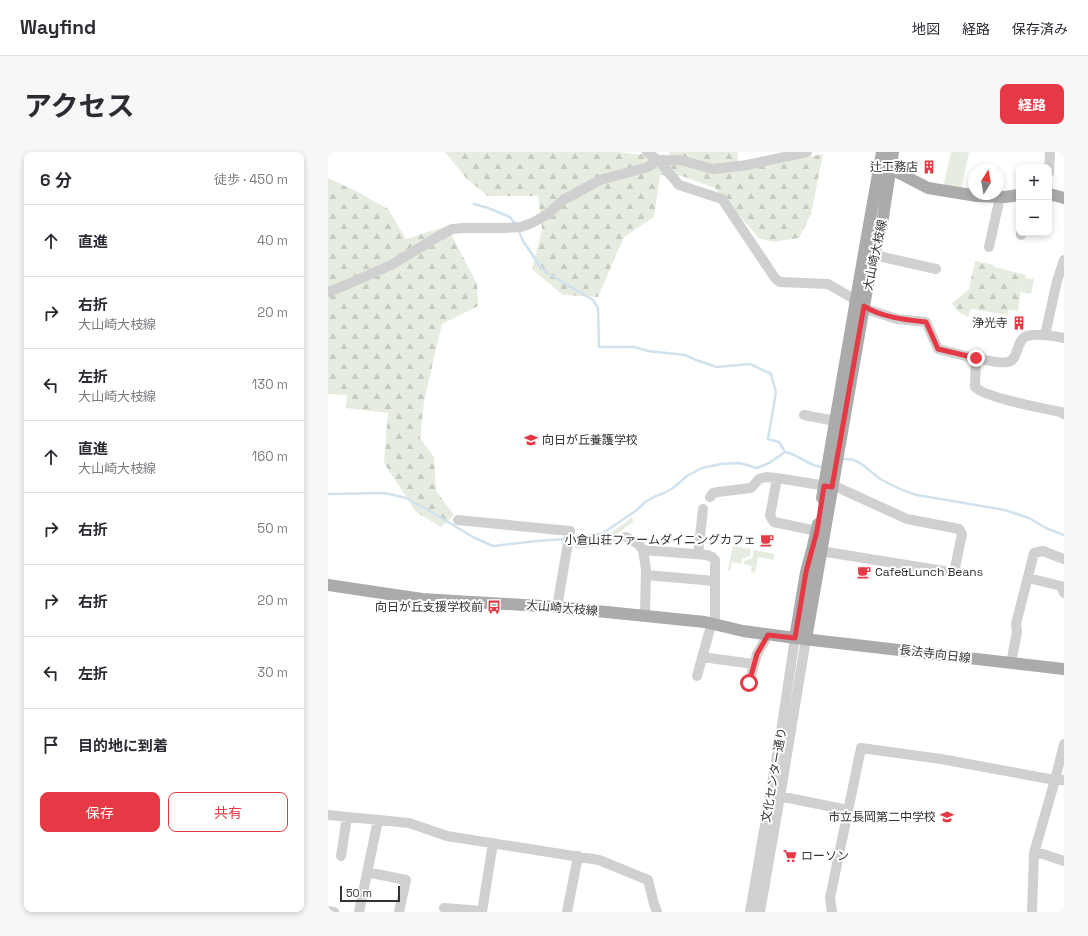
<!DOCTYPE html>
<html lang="ja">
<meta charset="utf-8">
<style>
:root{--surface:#fff;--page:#f7f7f7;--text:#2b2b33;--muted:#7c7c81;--line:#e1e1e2;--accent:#e63946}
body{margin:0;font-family:"Space Grotesk","Noto Sans JP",sans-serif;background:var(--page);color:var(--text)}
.controls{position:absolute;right:12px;top:12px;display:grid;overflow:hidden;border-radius:8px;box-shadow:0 2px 6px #0003}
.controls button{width:36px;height:36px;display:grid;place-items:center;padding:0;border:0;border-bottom:1px solid var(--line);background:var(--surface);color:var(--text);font:20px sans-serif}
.compass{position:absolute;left:640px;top:12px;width:36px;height:36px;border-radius:50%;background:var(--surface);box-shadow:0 2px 6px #0003;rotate:11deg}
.scale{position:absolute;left:12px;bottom:10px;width:60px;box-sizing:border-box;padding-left:4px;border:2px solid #333;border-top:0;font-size:11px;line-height:14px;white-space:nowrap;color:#333;-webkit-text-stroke:3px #fff;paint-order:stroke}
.stop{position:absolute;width:12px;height:12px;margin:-9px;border:3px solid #e63946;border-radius:50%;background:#fff}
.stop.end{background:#e63946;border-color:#fff;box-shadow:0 1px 4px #0008}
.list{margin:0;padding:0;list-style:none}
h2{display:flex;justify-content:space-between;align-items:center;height:52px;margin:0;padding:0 16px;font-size:17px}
h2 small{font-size:13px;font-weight:400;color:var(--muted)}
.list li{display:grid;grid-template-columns:26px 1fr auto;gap:12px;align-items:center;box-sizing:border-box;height:72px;padding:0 16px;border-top:1px solid var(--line)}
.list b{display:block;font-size:15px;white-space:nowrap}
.list p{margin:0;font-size:13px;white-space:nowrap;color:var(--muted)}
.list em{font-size:13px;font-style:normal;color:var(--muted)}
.actions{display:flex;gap:8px;padding:12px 16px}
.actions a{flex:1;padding:9px 0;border:1px solid var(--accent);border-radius:8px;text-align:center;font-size:14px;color:var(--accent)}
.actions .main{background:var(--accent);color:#fff}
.icon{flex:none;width:22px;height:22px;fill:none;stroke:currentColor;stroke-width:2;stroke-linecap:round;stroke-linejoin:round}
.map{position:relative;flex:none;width:736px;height:760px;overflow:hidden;border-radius:8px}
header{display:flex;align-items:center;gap:24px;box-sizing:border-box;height:56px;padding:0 20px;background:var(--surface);border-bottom:1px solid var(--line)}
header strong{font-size:19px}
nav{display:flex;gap:22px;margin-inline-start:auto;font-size:14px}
.intro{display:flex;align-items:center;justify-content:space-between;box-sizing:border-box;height:96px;padding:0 24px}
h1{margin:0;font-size:28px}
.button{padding:10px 18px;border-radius:8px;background:var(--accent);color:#fff;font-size:14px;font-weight:700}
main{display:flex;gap:24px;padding:0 24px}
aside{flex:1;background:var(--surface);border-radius:8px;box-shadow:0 2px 6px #0003}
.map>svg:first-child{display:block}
</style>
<header>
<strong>Wayfind</strong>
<nav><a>地図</a><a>経路</a><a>保存済み</a></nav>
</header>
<div class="intro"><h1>アクセス</h1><a class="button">経路</a></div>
<main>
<aside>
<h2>6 分<small>徒歩 · 450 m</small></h2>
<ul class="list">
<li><svg class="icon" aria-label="ahead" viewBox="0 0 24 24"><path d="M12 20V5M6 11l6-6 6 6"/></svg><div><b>直進</b></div><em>40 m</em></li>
<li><svg class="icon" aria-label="right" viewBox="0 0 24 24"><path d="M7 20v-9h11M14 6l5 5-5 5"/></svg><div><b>右折</b><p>大山崎大枝線</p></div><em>20 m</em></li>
<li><svg class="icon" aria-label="left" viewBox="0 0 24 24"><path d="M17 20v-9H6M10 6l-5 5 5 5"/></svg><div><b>左折</b><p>大山崎大枝線</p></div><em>130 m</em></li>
<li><svg class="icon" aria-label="ahead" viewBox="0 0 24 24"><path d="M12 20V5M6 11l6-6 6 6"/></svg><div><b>直進</b><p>大山崎大枝線</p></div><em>160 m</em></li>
<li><svg class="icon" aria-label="right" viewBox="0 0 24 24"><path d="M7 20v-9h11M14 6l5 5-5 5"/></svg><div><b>右折</b></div><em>50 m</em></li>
<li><svg class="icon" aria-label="right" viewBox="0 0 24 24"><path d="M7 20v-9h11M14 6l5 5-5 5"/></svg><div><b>右折</b></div><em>20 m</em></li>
<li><svg class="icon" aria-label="left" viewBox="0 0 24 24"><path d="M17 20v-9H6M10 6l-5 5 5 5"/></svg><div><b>左折</b></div><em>30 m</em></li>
<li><svg class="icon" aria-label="arrive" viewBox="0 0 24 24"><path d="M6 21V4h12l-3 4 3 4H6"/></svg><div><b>目的地に到着</b></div></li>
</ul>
<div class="actions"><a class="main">保存</a><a>共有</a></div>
</aside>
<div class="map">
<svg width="736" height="760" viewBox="0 0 736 760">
<defs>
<pattern id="forest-firs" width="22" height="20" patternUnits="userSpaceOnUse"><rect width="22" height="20" fill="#e6ecdf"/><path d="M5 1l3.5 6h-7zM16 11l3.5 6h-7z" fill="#c6cbc0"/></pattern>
</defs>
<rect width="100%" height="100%" fill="#fff"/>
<!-- green -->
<path fill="#e6ecdf" d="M623,0H641L633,39L615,36Z
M697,126L706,127L703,142L693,140Z
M304,365L305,370L289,382L287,393C274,393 261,396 248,397L247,395L248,390C258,389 268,388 277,384C287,379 295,372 304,365Z
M405,394L423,397L422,404L414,407L413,412L404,410L402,419L400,418Z
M426,398L447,402L445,408L430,405L427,421L423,420L424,414L416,412V409L424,406Z"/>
<!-- forest -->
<path fill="url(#forest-firs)" d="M117,0H291L305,2L340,3L342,0H410L409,6L413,18L495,2L483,62L471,86L445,90L431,86L387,36L354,24L332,23L326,65L296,85L270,145L235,143L204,117L214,77L210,44H160L138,26Z
M0,26L28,39L60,57L78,87L119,74L149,132L150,154L114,172L96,249L92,286L106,305L108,339L126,363L113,375L88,360L56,311L60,261L18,256L19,243L0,242Z
M647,109L666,113V115L698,123L693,139L690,159L680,158V163L643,157L640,165L629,159L624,151L641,137Z"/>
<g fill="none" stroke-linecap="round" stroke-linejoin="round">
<!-- stream -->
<path stroke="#cfe2ee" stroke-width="2.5" d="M146,52L160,56L182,65L188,73
M190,77L195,89L212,114L219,121L265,148L270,156L271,195H306L320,199L357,203L368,208L389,215L422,212L443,222L448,240L440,287L451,290L457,300
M513,308C530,303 541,320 554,328C565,334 576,339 589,343L677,358L701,366L718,376L736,383
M0,342L57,341L78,346L100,358L145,385L165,394L209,389L238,387
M243,387L266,383L275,381L309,358L317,350L328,344L336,341L345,336L359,324L374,316L393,312L411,311L429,316L441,311L457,300C470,302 483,316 496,315"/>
<!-- minor -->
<path stroke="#d0d0d0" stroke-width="10" d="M319,0L331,9L351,33L394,47L447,126L452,130L500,132L521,144L541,158L569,167L598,170L610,197C622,200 671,213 680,210C692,207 687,188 699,184C708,181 726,184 736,186
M721,21L722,0
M693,83V81
M661,95L672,45
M546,103L608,117
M0,140L18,133L63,113L111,84L124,77L136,76H176L193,75L204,71L220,62L235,48L272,28L320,15L326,10L331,9L352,8L385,17L419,13L479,0
M717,183L729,129L736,108
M648,206L647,235C656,245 717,257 733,260L736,262
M476,263L507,269
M382,345L385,341L390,340L423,336L431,327L438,325L449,326
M130,368L242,379L229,455
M298,385L310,392L315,398L379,403L384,405L387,408V466L382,477L369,524
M315,398L318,417L317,464
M486,398L622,420L627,416L634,382L631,377L579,367L511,336L449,326L442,364L446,370L489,379
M370,402L375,357
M318,423L387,429
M700,426L733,434L736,441
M374,505L425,512
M683,511L689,480L688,472L706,401L715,399L736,407
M421,531L429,502L440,483
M446,643L520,658
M0,663L81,671L119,684L271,708L320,728L326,752L329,760
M706,701L715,702L736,709
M13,704L19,665
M39,720L78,728L71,760
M116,756L154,759
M0,759L6,760
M31,760L50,668
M154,760L165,691
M239,760L250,704
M422,760L452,586L467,486
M432,760L452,645L478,487
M504,760L502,746L533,596L613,607L727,628H736
M704,760L706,701L727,628L736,592"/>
<!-- major -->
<path stroke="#ababab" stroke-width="12" d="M559,11L571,21L600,36L649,44L677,45L691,43
M721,42L736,46
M494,346L536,101L554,0
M0,433L94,447L229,455L377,470L415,479L467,486L736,517
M467,486L478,420L484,398L490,372
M478,487L536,154L545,105L553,78L565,0"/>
</g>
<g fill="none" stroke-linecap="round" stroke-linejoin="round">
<!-- route -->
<path stroke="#e63946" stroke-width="5" d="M421,531L429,502L440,483L467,486L478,420L489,379L496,334L504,335L536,154C552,165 579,168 598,170L610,197L648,206"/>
</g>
<!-- icons -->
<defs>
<g id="building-bare" transform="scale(1.08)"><path d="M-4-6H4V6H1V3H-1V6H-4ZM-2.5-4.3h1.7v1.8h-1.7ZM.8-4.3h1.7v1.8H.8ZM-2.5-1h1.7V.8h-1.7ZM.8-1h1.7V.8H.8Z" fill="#e63946" stroke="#fff" stroke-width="2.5" paint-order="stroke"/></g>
<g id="school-bare" transform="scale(1.08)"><path d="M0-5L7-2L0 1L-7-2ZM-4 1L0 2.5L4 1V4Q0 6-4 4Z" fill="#e63946" stroke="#fff" stroke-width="2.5" paint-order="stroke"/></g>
<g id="cafe-bare" transform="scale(1.08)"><path d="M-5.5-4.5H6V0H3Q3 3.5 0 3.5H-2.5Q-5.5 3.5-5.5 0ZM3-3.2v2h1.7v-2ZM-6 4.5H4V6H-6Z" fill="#e63946" stroke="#fff" stroke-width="2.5" paint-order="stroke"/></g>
<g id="bus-bare" transform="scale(1.08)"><path d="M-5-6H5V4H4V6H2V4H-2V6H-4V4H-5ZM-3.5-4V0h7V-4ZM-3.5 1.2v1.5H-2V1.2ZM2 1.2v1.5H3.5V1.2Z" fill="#e63946" stroke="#fff" stroke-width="2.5" paint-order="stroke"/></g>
<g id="supermarket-bare" transform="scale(1.08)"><path d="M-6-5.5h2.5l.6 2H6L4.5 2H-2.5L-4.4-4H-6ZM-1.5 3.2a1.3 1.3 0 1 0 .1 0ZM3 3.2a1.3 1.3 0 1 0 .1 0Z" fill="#e63946" stroke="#fff" stroke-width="2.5" paint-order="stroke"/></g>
</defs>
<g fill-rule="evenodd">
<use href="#building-bare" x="601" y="15"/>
<use href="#building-bare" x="691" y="171"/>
<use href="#school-bare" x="203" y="288"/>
<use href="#cafe-bare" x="439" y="388"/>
<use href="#cafe-bare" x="536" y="420"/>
<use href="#bus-bare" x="166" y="455"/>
<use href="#school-bare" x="619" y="665"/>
<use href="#supermarket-bare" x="462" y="704"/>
</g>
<g text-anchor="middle" stroke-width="4" stroke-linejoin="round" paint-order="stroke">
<!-- poi labels -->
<g font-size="12" fill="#333" stroke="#fff" text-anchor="end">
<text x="590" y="19">辻工務店</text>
<text x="680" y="175">浄光寺</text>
<text x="214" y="292" text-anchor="start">向日が丘養護学校</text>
<text x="428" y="392">小倉山荘ファームダイニングカフェ</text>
<text x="547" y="424" text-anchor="start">Cafe&amp;Lunch Beans</text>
<text x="155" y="459">向日が丘支援学校前</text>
<text x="608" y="669">市立長岡第二中学校</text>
<text x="473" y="708" text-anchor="start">ローソン</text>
</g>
<!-- street labels -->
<g font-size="12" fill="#333" stroke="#fff">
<text transform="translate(547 103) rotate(-78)" y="4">大山崎大枝線</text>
<text transform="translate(234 456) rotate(5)" y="4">大山崎大枝線</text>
<text transform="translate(607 502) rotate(7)" y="4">長法寺向日線</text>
<text transform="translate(446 623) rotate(-80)" y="4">文化センター通り</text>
</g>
</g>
</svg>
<div class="controls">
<button>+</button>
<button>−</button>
</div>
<svg class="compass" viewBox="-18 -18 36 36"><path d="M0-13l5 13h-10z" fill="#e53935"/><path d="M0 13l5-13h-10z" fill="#7c7c81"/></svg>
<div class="scale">50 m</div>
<div class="stop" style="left:421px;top:531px"></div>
<div class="stop end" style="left:648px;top:206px"></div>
</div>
</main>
